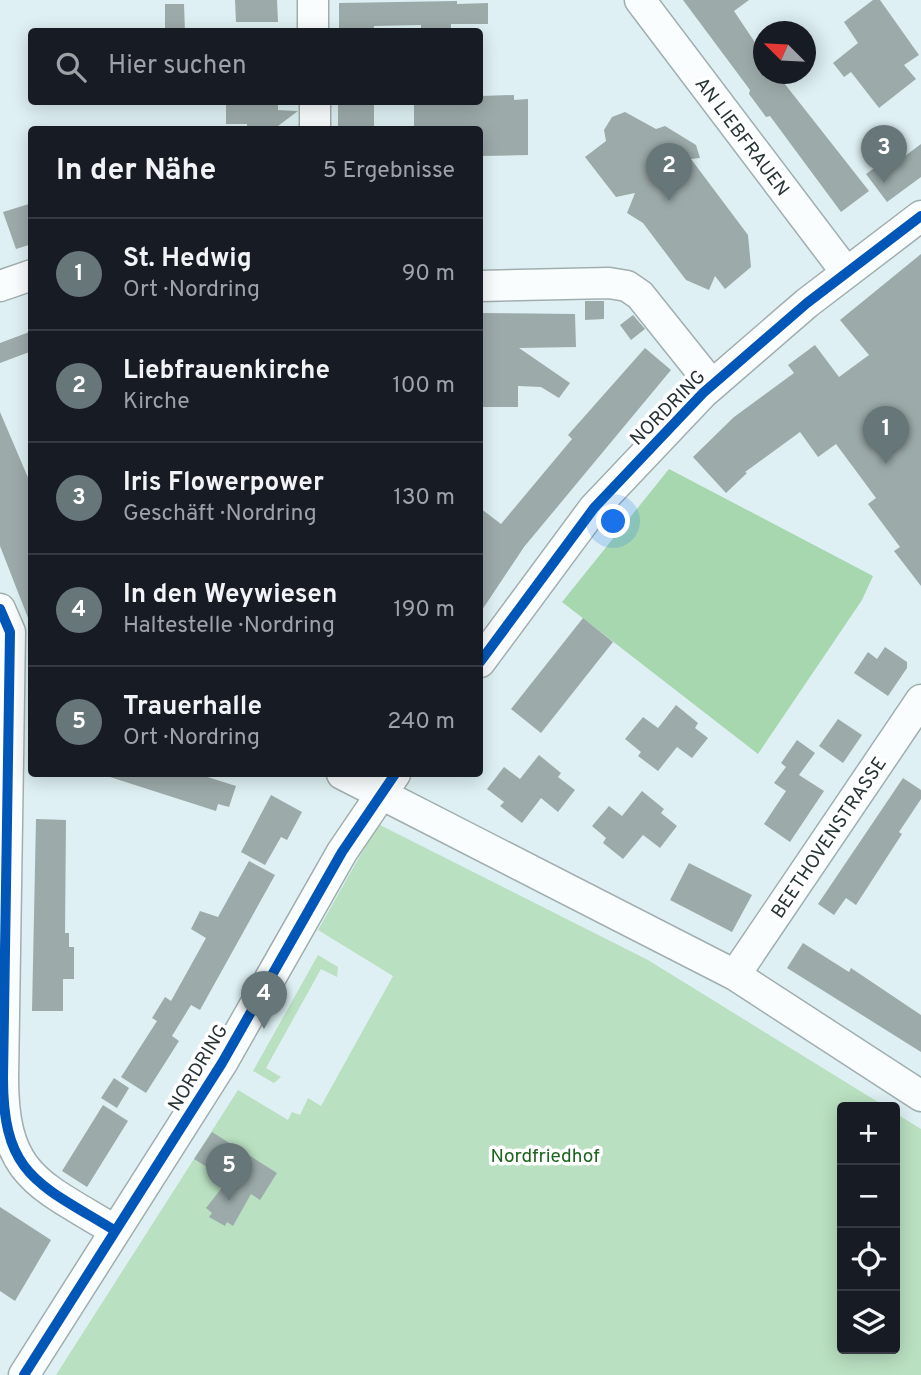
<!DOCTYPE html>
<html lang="de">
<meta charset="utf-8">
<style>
:root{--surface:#171b24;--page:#20242c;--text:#f1f3f6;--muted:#9ea1a6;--line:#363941;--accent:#677678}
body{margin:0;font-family:Overpass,sans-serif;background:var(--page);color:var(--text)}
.controls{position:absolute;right:21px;bottom:21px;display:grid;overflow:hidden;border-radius:7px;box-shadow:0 4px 18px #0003}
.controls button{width:63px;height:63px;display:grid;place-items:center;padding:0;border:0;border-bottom:2px solid var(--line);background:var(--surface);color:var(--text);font:35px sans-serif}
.compass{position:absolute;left:753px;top:21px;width:63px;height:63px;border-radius:50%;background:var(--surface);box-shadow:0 4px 18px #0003;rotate:294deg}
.you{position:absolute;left:614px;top:522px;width:24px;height:24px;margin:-18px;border:5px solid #fff;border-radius:50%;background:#1a73e8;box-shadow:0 0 0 10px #1a73e833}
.badge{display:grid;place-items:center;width:46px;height:46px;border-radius:50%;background:var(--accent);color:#fff;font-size:23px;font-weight:700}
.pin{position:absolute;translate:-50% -58px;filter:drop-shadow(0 2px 4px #0008)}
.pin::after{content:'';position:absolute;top:37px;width:24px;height:21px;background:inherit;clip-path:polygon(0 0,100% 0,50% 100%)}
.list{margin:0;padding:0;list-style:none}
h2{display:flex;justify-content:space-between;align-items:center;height:91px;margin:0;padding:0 28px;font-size:30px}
h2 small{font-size:23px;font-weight:400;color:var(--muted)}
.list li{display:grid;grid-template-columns:46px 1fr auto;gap:21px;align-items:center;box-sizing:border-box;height:112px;padding:0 28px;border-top:2px solid var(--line)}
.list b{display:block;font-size:26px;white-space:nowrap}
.list p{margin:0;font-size:23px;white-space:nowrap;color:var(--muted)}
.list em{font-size:23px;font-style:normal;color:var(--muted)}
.icon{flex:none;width:38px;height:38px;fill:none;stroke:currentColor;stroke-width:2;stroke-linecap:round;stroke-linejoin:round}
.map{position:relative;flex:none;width:921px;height:1375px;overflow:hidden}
.search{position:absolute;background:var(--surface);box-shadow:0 4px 18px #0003;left:28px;top:28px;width:455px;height:77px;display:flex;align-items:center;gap:18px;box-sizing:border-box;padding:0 24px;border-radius:7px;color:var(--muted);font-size:26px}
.panel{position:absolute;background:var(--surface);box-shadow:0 4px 18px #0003;left:28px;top:126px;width:455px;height:651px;border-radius:7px}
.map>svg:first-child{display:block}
</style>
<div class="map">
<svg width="921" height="1375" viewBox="0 0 921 1375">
<rect width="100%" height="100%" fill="#def0f3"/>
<!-- green -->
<path fill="#b9e0c1" d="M378,824L648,960L886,1107H842V1349H895V1113L921,1129V1375H56L238,1090L288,1120L292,1112L300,1115L308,1098L321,1106L393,976L318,930Z
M318,955L338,967L337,977L321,969L266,1068L281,1077L274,1083L253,1071Z"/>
<!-- forest -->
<path fill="#a6d7af" d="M669,469L873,576L862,600L758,754L562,602Z"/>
<!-- building -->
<path fill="#9daaaa" d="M235,0H277L278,22H236Z
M683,0H749L734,11L764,56V74H777L869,191L841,212L770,116L766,117L749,94L750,90Z
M873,0H880L919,55L904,65L916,79L879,108L851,72L844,77L833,63L858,43L844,22Z
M457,1V4L488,3V24H451V32H421V25L374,26V32H339V3Z
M165,4H184L185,32H165Z
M514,95V100L528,99V155L480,156V130H414V102H480V96Z
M226,102H278V110L298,111L278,126L247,127V124H226Z
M338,102H374V130H338Z
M625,112L656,129L665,126L696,145L700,158L691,159L748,235L751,267L725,289L715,276L709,290L686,280L643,223L627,213L635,193L616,197L585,157L606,141L604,130L612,117Z
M921,144V177L887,202L866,174L888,158L893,165Z
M32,203V244L16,249L3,212Z
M921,254V586L894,551L900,547L868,504L876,498L836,444L818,457L800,432L745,472L747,473L726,493L693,457L734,417L794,373L788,365L815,345L839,377L869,355L840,320Z
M585,301H604V319L585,320Z
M480,313L575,314L576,347L519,348L570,383L559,398L541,387L518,386V407H480Z
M633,315L645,329L631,340L620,325Z
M32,331V351L0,363V343Z
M645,348L671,370L524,547L480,613V508L501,524L572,439L568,435Z
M0,412L32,487L30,623L0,546Z
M583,618L613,642L541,733L511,709Z
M885,647L907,662V668L888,696L854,673L868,652L877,659Z
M676,705L698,723L695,728L708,738L692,758L677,747L658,771L638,756L641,752L625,739L643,717L658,728Z
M838,719L862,735L843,763L819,746Z
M797,740L815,753L799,775L824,791L790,842L764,824L786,791L774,783L786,767L781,763Z
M539,755L561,773L558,777L575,790L558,812L541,798L522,823L500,806L504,802L487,789L504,767L520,779Z
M111,774H198L236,786L229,807L218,804L216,811L110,777Z
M903,778L921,790V799L899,832L902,834L856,905L846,898L834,915L818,904Z
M642,791L664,809L661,813L677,826L660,848L643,835L623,859L603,843L606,838L592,826L609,806L622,816Z
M271,795L302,812L287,840L281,837L265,865L241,852Z
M36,819L66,820L65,933H69V947H74V979H63V1011H32Z
M249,861L275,875L200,1010L191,1005L172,1036L179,1041L146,1093L121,1077L157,1021L152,1018L165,997L171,1001L206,938L191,929L200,911L218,917Z
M689,863L752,895L732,932L670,900Z
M803,943L849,972L851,968L921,1015V1052L787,968Z
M114,1078L129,1088L117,1108L101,1098Z
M103,1105L128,1121L87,1187L62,1171Z
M212,1132L277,1173L260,1200L251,1194L233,1226L227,1222L225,1226L209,1217L212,1213L206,1208L228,1180L194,1159Z
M0,1207L51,1240L15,1301L0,1291Z"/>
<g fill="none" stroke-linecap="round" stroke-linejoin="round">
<!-- minor casing -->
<g stroke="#a0aeb0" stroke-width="33">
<path id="minor" d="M313,0V32
M640,0L846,272
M315,102V130
M0,286L32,275
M480,286L609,283L627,286L640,295L712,385
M0,609L10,632L3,1078C3,1176 39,1184 114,1230
M480,662L594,508L703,393L807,303L921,216
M342,774L735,975L921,1096
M735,975L921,700
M24,1375L222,1063L342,852L395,774"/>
</g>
<!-- minor -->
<use href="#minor" stroke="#fafdfd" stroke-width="30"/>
<!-- cycleway casing -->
<g stroke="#fff" stroke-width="15">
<path id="cycleway" d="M0,609L10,632L3,1078C3,1176 39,1184 114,1230
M480,662L594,508L703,393L807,303L921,216
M24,1375L222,1063L342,852L395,774"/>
</g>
<!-- cycleway -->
<use href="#cycleway" stroke="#0057b8" stroke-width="10"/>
</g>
<g text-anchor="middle" stroke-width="7" stroke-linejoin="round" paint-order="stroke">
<!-- street labels -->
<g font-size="19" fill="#273436" stroke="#fff">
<text transform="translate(743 136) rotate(53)" y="7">AN LIEBFRAUEN</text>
<text transform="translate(667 407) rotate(-45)" y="7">NORDRING</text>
<text transform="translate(828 837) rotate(-56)" y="7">BEETHOVENSTRASSE</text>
<text transform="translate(197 1067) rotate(-59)" y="7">NORDRING</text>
</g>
<!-- park labels -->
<g font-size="19" fill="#1d661f" stroke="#fff">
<text x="545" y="1162">Nordfriedhof</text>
</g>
</g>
</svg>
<div class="controls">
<button>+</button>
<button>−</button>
<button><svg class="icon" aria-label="locate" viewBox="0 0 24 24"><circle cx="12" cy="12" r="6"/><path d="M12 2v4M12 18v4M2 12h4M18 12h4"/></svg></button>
<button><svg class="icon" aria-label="layers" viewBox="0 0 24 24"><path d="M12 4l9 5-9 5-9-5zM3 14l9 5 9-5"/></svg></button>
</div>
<svg class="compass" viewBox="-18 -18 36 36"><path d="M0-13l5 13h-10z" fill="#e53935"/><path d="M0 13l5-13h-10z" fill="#9ea1a6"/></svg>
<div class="you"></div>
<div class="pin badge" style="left:886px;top:464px">1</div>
<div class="pin badge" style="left:669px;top:201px">2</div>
<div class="pin badge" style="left:884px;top:183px">3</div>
<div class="pin badge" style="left:264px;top:1029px">4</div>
<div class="pin badge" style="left:229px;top:1201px">5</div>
<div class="search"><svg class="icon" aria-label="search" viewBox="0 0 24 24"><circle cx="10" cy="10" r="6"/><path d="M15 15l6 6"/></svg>Hier suchen</div>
<section class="panel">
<h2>In der Nähe<small>5 Ergebnisse</small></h2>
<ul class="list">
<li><span class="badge">1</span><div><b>St. Hedwig</b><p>Ort · Nordring</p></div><em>90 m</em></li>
<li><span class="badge">2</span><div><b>Liebfrauenkirche</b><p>Kirche</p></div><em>100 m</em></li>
<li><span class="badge">3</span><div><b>Iris Flowerpower</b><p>Geschäft · Nordring</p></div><em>130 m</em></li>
<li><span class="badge">4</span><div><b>In den Weywiesen</b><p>Haltestelle · Nordring</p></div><em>190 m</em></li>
<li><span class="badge">5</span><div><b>Trauerhalle</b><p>Ort · Nordring</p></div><em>240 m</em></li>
</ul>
</section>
</div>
